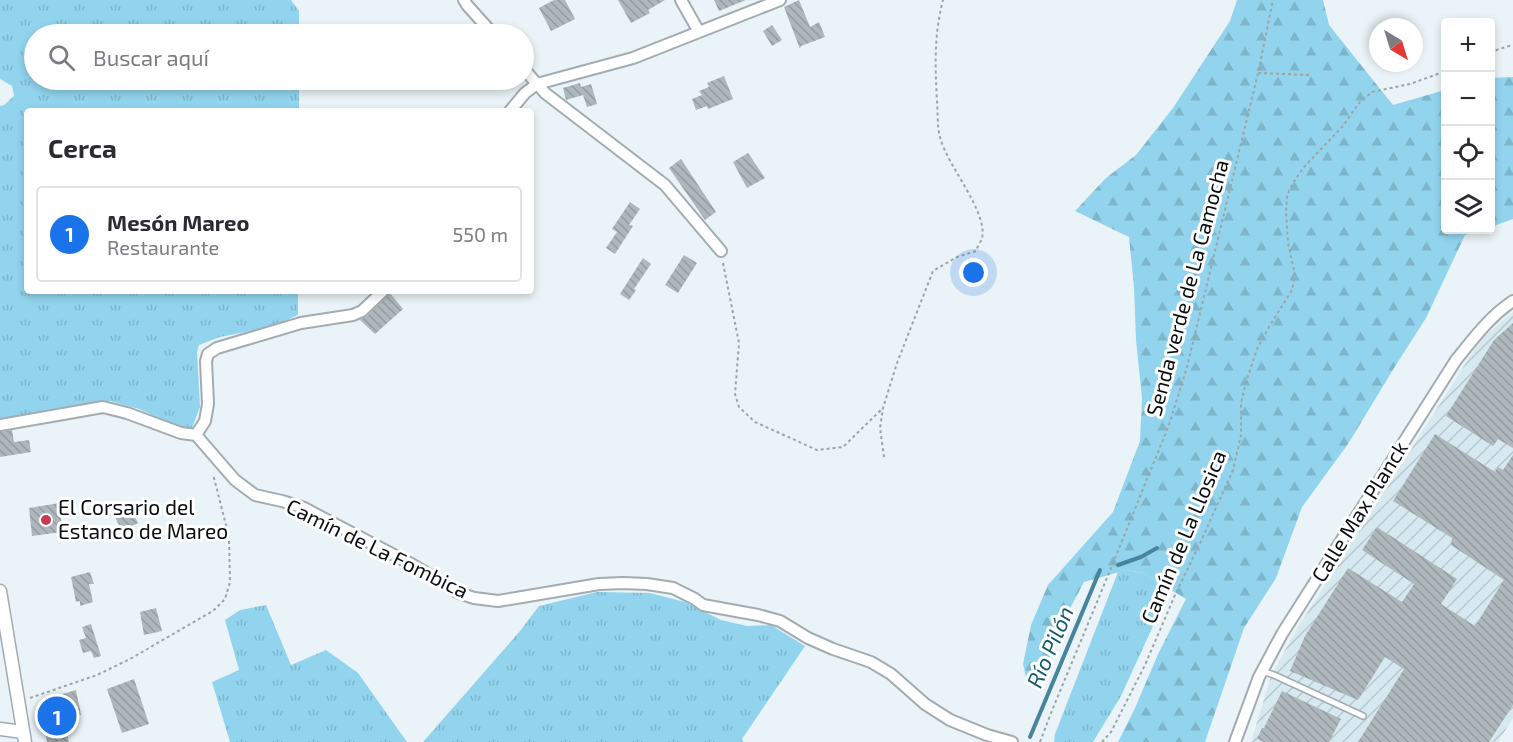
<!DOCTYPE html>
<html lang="es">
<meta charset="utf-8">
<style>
:root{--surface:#fff;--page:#f7f7f7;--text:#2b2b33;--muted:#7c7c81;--line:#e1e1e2;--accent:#1a73e8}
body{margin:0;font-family:"Exo 2",sans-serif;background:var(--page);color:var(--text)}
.controls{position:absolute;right:18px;top:18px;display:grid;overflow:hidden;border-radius:6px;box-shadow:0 3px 9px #0003}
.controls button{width:54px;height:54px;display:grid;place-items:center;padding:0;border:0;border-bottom:2px solid var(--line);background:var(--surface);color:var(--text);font:30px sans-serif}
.compass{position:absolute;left:1369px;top:18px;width:54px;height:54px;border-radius:50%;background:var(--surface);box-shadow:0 3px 9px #0003;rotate:142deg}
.you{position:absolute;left:974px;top:273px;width:21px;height:21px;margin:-15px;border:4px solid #fff;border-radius:50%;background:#1a73e8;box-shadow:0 0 0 9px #1a73e833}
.badge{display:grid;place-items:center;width:39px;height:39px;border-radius:50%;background:var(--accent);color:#fff;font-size:20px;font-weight:700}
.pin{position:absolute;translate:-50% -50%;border:3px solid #fff;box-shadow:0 2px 6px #0006}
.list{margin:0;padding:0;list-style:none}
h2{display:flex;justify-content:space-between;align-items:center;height:78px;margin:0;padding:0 24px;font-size:26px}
h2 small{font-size:20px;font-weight:400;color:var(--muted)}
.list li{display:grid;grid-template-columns:39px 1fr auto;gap:18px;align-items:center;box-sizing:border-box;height:96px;margin:0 12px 12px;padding:0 12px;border:2px solid var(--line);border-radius:6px}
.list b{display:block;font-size:22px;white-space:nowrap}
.list p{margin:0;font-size:20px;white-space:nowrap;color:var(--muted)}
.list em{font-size:20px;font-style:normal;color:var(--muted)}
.icon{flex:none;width:33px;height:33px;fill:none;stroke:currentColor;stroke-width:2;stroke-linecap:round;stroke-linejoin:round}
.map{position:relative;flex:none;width:1513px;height:742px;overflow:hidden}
.search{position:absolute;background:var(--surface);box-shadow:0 3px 9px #0003;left:24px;top:24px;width:510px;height:66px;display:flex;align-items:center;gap:15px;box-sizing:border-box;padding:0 21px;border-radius:33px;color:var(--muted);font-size:22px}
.panel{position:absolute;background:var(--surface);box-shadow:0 3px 9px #0003;left:24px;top:108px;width:510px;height:186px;border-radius:6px}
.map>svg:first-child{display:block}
</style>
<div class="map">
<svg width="1513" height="742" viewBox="0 0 1513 742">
<defs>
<pattern id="industrial-furrows" width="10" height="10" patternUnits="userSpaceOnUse" patternTransform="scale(1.5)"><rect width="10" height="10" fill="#d7e9f0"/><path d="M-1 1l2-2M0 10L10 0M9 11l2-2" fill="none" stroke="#b7c7cd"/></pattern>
<pattern id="grass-tufts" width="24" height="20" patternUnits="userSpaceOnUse" patternTransform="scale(1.5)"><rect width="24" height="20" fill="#92d4ee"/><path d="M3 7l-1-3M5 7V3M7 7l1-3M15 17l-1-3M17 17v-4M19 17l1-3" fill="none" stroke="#7db5cb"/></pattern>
<pattern id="forest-firs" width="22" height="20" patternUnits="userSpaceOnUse" patternTransform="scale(1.5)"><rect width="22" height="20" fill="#92d4ee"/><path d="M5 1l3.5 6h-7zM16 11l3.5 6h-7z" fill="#7db5cb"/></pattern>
<pattern id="building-back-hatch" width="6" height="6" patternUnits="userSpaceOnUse" patternTransform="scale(1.5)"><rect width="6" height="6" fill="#aeb7bb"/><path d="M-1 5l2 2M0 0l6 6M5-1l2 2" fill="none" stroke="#949ca0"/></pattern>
</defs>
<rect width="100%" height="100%" fill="#eaf3f7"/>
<!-- industrial -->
<path fill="url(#industrial-furrows)" d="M1513,312V718L1498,742H1251L1271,676L1295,632L1481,339Z"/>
<!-- grass -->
<path fill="url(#grass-tufts)" d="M0,0H291L299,11V34H34V80H299V111H27V291H298V315L271,327L220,337L199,345L197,352L200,407L192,428L178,426L139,409L110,401L0,419V106L4,105L14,96L12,86L0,79Z
M1126,570L1143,573L1170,589L1121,696L1093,742H1054L1055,734L1118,572Z
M597,592L650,593L685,602L721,620L747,626L771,625L805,646L742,739L743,742H423L520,631L539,606Z
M266,605L291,665L326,650L358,673L407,742H230L212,682L239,670L225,620L240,610Z"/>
<!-- forest -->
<path fill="url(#forest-firs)" d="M1237,0H1323L1329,25L1393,105L1445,90L1446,230H1482L1465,235L1426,318L1394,368L1348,444L1302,507L1276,578L1244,628L1205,742H1118L1135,708L1159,652L1186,599L1143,573L1126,570L1084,582L1067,614L1050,657L1027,682L1023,664L1031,625L1048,585L1113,512L1140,441L1142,398L1136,340L1134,287L1129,237L1075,211L1106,178L1136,155L1173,108L1230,21Z
M1513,77V219L1491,227V78Z"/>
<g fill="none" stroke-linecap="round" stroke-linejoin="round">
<!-- stream -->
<path stroke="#47859d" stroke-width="4" d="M1118,565L1141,557L1157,548
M1030,737L1100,570"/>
</g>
<!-- building -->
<path fill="url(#building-back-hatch)" d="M554,0H565L575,19L551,31L539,8Z
M618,0H665L648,10L650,13L631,23Z
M714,0H746L719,11Z
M799,0L810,27L819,22L825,37L801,46L800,49L784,7Z
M772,25L782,40L772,46L763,31Z
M724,76L733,99L708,109L707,106L696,110L692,99L702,95L699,91L709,87L707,83Z
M580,83L581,87L591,84L597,104L587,107L583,95L566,100L563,88Z
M748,153L765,178L747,188L733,162Z
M681,159L716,212L705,220L669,168Z
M630,202L640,209L629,225L633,226L615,254L606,248L617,232L612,229Z
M684,255L697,263L678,293L665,285Z
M643,258L651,264L634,289L636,290L629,300L620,294Z
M390,293L403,309L375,334L360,320L367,316Z
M1513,323V448L1498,439L1493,446L1446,416L1494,340Z
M12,430L14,442L29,440L31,452L0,457V432Z
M1435,434L1495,472L1498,467L1503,470L1513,455V705L1489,742H1358L1404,669L1385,657L1358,700L1290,671L1305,636L1348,568L1402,602L1414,584L1362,550L1377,527L1457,579L1441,604L1475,626L1504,580L1451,545L1452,538L1393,501Z
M128,502L138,523L122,531L112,511Z
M60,503L62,532L32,536L29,508Z
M90,572L94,584H89L93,602L80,606V601L76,602L71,577Z
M156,608L162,631L144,635L140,612Z
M91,624L101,656L94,658L91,651L83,653L79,640L86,638L82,627Z
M134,679L149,724L122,733L107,689Z
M76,690L81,715L63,718L69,742H47L40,701Z
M1282,691L1341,719L1329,742H1264L1257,739L1262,728H1264Z"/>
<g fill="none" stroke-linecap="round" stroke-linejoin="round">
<!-- service casing -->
<g stroke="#a3acb0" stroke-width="8">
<path id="service" d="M1262,671L1274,675L1363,716"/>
</g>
<!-- minor casing -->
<g stroke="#a3acb0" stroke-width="14">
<path id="minor" d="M464,0L467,5L493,34
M681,0L699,32
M524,69L545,93L665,185L721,251
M510,111L525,93L537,84L633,58L780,0
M0,425L103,407L127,413L181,433L196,435
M196,435L235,480L255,495L282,501L304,508L413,565L459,593L474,598L498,601L599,584L623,583L647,584L673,588L695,599L703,605L758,615L780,621L808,638L833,649L871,662L891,674L925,704L950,720L987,735L1012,742
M196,435L205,421L208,404L206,361L208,354L217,348L301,323L353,315L362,311L383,291
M1235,742L1259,677L1282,634L1456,360C1474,338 1489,317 1513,301"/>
</g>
<!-- tertiary casing -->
<g stroke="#a3acb0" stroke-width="15">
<path id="tertiary" d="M0,591L25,742
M0,729L23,732"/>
</g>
<!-- path -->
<path stroke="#9da4a7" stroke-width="2" stroke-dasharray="3 3" stroke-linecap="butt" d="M1490,52L1509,46H1513
M1258,73L1310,75
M723,263L739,343L735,394L739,407L755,422L817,450L843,447L883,408
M884,457L880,428L883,408L897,363L933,271L957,257L976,251C977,247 981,242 982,238C988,211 947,166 940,137C937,126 938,113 937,101C935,65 934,35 943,0
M30,698L97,675L130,659L213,611L225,599L230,582L229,537L213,474
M1040,742L1051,713L1109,573L1169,425L1187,367L1258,73L1273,0
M1102,742L1111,732L1145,665L1175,595L1201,541L1233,470L1241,435V403L1247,379L1257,349L1269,327L1292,290L1295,275L1288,243L1286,212L1287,195L1293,183L1304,167L1342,127L1359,103L1372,92L1410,84L1446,71"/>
<!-- service -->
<use href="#service" stroke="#fff" stroke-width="5"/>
<!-- minor -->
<use href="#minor" stroke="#fff" stroke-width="10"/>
<!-- tertiary -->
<use href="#tertiary" stroke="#fff" stroke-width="12"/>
</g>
<!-- markers -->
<circle fill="#c93954" stroke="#fff" stroke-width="2" cx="46" cy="520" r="6"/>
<g text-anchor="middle" stroke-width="6" stroke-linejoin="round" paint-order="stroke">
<!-- street labels -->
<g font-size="21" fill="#0a0d0e" stroke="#fff">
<text transform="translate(1188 288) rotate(-75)" y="7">Senda verde de La Camocha</text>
<text transform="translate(1360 512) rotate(-58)" y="7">Calle Max Planck</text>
<text transform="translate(1184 537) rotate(-67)" y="7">Camín de La Llosica</text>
<text transform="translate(377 549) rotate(26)" y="7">Camín de La Fombica</text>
</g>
<!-- poi labels -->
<g font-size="21" fill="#0a0d0e" stroke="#fff" text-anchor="start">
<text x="58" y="515">El Corsario del<tspan x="58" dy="24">Estanco de Mareo</tspan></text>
</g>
<!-- water labels -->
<g font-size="22" font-style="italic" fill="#135b72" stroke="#fff">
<text transform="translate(1050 647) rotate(-67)" y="8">Río Pilón</text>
</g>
</g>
</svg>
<div class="controls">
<button>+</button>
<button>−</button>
<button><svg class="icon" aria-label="locate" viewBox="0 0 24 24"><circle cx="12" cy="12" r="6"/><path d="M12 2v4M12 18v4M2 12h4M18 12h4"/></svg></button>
<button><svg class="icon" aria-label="layers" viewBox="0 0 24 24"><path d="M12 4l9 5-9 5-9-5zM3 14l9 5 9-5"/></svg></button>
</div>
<svg class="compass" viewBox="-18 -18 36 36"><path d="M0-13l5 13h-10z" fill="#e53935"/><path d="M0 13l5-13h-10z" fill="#7c7c81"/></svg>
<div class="you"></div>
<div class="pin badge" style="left:57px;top:716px">1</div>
<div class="search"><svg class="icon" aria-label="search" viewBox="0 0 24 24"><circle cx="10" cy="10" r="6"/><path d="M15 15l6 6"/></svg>Buscar aquí</div>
<section class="panel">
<h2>Cerca<small></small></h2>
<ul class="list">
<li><span class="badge">1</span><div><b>Mesón Mareo</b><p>Restaurante</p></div><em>550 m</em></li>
</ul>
</section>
</div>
